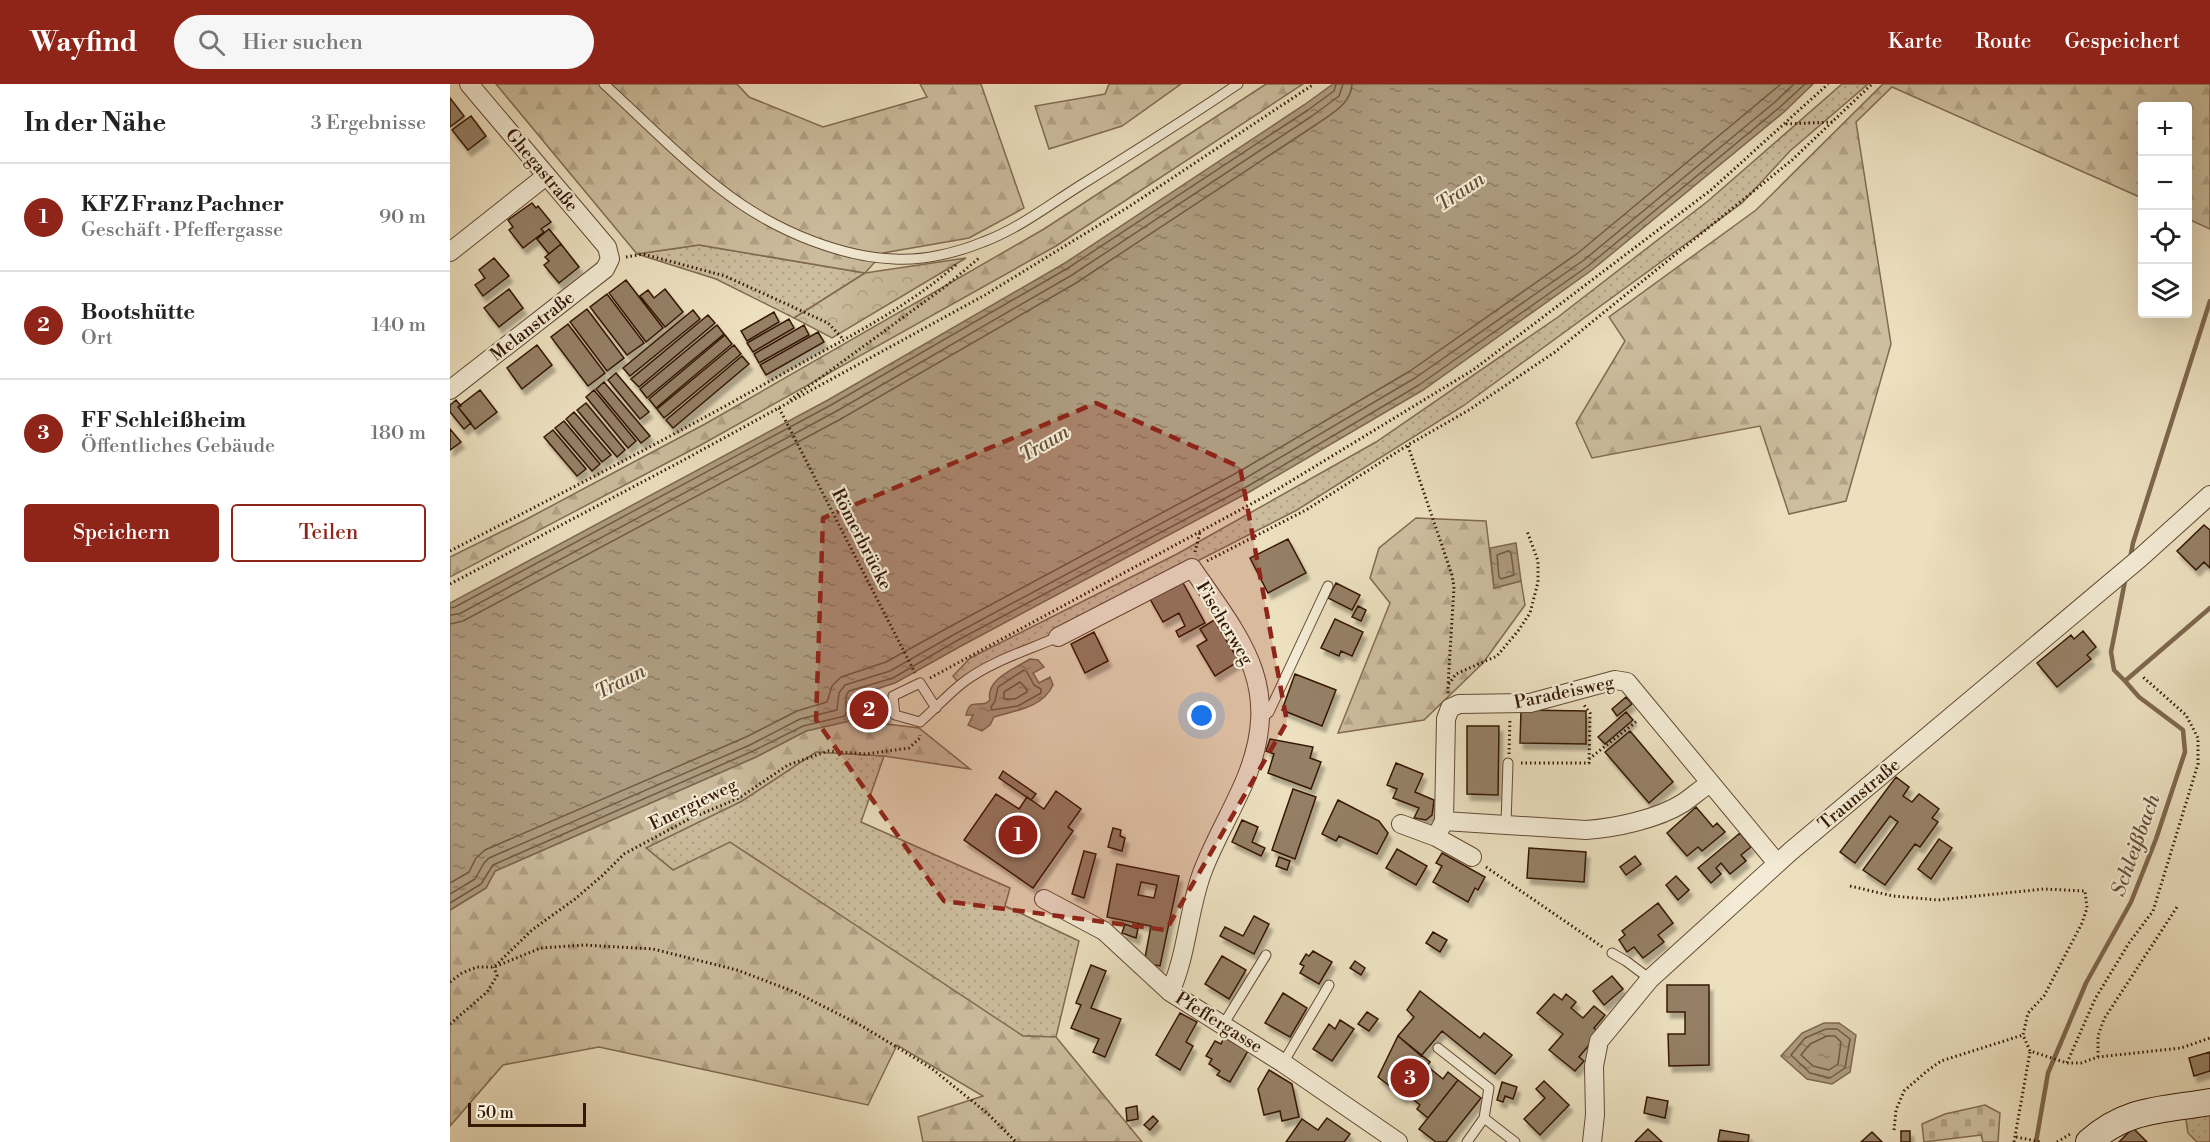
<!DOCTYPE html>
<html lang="de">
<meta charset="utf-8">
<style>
:root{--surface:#fff;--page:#f6f6f6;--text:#222;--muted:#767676;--line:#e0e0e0;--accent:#8f2418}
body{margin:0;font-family:"Libre Bodoni",serif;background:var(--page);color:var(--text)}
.controls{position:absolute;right:18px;top:18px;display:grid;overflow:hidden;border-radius:6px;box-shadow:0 6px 24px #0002}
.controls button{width:54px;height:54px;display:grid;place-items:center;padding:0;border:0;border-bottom:2px solid var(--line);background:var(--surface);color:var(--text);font:30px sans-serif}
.scale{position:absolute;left:18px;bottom:15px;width:118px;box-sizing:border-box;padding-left:6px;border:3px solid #361805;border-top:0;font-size:16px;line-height:21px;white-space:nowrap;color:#361805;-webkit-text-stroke:4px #f3ebd5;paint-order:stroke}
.you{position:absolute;left:752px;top:632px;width:21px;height:21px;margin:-15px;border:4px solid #fff;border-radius:50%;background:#1a73e8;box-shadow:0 0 0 9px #1a73e833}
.badge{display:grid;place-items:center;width:39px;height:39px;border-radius:50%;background:var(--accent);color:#fff;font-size:20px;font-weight:700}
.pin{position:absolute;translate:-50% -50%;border:3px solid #fff;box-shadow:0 2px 6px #0006}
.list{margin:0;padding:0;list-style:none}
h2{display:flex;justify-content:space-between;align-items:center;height:78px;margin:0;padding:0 24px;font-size:26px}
h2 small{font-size:20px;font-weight:400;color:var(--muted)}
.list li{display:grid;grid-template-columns:39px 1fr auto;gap:18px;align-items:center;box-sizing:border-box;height:108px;padding:0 24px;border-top:2px solid var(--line)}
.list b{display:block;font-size:22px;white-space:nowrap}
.list p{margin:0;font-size:20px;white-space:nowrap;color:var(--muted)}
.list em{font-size:20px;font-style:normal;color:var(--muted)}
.actions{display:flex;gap:12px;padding:18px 24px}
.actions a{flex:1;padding:14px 0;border:2px solid var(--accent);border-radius:6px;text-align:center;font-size:21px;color:var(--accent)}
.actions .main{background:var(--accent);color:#fff}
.icon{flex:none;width:33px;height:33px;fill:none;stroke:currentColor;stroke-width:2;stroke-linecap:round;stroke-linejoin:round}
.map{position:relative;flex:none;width:1760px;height:1058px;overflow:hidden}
header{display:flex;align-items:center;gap:36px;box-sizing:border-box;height:84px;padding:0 30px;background:var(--accent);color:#fff}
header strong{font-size:28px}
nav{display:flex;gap:33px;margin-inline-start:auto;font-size:21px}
.search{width:420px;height:54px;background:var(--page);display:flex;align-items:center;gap:15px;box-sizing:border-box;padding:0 21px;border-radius:33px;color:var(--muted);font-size:22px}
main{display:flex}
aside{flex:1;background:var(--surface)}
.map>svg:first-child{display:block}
</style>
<header>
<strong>Wayfind</strong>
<div class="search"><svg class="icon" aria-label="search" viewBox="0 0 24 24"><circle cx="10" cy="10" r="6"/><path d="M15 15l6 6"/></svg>Hier suchen</div>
<nav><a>Karte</a><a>Route</a><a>Gespeichert</a></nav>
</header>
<main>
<aside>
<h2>In der Nähe<small>3 Ergebnisse</small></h2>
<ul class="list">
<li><span class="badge">1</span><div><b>KFZ Franz Pachner</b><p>Geschäft · Pfeffergasse</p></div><em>90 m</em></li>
<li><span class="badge">2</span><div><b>Bootshütte</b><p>Ort</p></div><em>140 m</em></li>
<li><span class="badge">3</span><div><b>FF Schleißheim</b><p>Öffentliches Gebäude</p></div><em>180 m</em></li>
</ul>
<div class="actions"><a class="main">Speichern</a><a>Teilen</a></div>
</aside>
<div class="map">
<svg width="1760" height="1058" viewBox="0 0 1760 1058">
<defs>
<pattern id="grass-dots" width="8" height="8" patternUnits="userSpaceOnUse" patternTransform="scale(1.5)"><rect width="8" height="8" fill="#cdbe9f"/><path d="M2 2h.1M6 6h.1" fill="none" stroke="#b1a387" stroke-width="1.8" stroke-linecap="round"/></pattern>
<pattern id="forest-firs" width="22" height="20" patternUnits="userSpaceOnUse" patternTransform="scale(1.5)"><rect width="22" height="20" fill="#cdbe9f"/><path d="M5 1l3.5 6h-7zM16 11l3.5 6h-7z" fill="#b1a387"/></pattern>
<pattern id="cemetery-stones" width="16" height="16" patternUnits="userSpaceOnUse" patternTransform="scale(1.5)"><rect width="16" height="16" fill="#cdbe9f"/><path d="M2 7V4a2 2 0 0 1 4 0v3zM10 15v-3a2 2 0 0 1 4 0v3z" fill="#b1a387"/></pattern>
<pattern id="park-crowns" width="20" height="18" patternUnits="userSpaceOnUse" patternTransform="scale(1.5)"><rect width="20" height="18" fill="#cdbe9f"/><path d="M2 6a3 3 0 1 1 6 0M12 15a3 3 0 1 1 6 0" fill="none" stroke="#b1a387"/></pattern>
<pattern id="water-ripples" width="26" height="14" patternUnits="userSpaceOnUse" patternTransform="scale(1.5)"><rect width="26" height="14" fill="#ae9c80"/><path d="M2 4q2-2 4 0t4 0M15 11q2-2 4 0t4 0" fill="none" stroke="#8e7e67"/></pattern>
<filter id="shadow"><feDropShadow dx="3.5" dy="6" stdDeviation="1.5" flood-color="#0004"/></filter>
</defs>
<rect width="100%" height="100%" fill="#ece0bf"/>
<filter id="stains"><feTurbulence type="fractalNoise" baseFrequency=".00333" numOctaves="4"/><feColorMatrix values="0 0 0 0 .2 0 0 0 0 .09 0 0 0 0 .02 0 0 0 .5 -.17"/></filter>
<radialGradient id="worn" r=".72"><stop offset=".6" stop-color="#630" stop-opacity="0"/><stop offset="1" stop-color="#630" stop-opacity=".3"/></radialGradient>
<!-- grass -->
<path fill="url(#grass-dots)" stroke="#826b52" stroke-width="1.5" d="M1392,0H1418L1340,67L1292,119L1013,322L847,426L509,599L503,592L520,574L727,470L926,358L1108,233L1258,117Z
M249,161L415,189L344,234L266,195L187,170Z
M366,668L434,672L411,738L560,804L555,822L629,857L606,953L573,952L223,786L195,763L292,717Z
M1760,1026V1058H1747L1738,1049L1735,1030Z"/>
<!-- forest -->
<path fill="url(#forest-firs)" stroke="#826b52" stroke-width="1.5" d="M46,0H287L299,13L373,43L477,13L470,0H531L574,124L519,154L433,169L415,189L249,161L187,170Z
M659,0H731L672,42L599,65L585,22L655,10Z
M816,0H853L606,162L249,362L0,493V473L75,436L255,340L594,145Z
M1433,0H1760V145L1738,135V22H1692V114L1442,3L1406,38L1441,260L1396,417L1339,430L1310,342L1142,374L1126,339L1175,257L1159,233L1306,126Z
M966,434L1036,437L1044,504L1071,497L1075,521L1033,579L974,636L888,649L940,519L920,494L929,464Z
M404,636L469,644L520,685L434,672L366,668L292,717L196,764L223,786L280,758L573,952L606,953L692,1058H473L468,1033L533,1012L447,961L418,1021L149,963L53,981L0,1042V826L36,804L45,787L306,673L356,647Z"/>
<!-- cemetery -->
<path fill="url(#cemetery-stones)" stroke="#826b52" stroke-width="1.5" d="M1535,1021L1550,1029L1548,1058H1533L1531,1051L1474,1058L1472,1040L1495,1030Z"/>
<!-- park -->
<path fill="url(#park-crowns)" stroke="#826b52" stroke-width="1.5" d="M516,174L382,254L344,234L415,189Z"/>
<!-- water -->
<path fill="url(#water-ripples)" stroke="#7e674f" stroke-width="1.5" d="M883,0H1363L1334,28L1142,186L973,306L801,407L511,562L445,599L402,613L404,636L356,647L306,673L45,787L36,804L0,826V519L378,316L615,179L854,21Z
M1066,459L1071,497L1044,504L1040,464Z
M580,575L588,576L594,583L583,589L589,599L600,593L603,601C592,624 567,626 544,633L540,641L532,647L518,641L523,631H516C520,615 525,622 536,619L540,616C535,595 566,584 580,575Z
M1374,939H1389L1406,951L1400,988L1382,1000L1357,995L1331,972L1352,949Z"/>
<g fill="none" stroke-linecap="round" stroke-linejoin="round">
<!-- shore -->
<path stroke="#725a42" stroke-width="1.5" d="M1058,467L1061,469L1064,491L1051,495L1049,493L1047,471Z
M0,524L5,523L381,321L618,184L858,26L884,7L886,0
M0,531L9,530L385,328L622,191L862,32L889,12L893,0
M0,540L13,537L389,336L626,199L867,40C882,29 901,20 902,0
M574,586L577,588L584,601L591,605V609L568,622L542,626L541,623L545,617L548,603Z
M570,598L577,605V608L565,615H554V608Z
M0,799L19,788L26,774L35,766L296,653L347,627L377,618L382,602L391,593L436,578L501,542L790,387L960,287L1128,169L1331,0
M0,810L25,795L34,779L39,774L300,661L350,635L387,626L389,609L395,601L440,587L505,550L794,395L965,294L1134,176L1325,18L1344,0
M0,819L31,800L43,781L303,667L353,642L395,632C399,624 392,615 399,607L443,594L508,556L798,402L969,301L1138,182L1330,23L1355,0
M1376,945H1387L1400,955L1395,984L1380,994L1360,989L1341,971L1355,954Z
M1377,952H1385L1391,958L1388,980L1379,986L1363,982L1351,971L1360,960Z"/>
<!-- stream -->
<path stroke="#7e674f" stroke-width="4.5" d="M1680,475L1683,459L1760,217
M1675,597L1664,586L1661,568L1676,492
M1586,1058L1598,989L1636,899L1681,818L1706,755L1735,668L1733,646L1689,613L1675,597L1760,524"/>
</g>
<!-- building -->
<path fill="#958066" stroke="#361805" stroke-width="1.5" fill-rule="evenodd" filter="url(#shadow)" d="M0,14L14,32L0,43Z
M21,32L36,52L18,66L2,46Z
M82,119L86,124L88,122L101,138L91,145L94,148L73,164L59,146L63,143L58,136Z
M99,145L111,160L99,170L87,155Z
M111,160L129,183L109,199L94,181L99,177L95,173Z
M44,174L59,192L33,212L25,201L35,194L29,186Z
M176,196L213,244L196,258L159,209Z
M59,205L73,224L49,243L34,224Z
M215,205L233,228L215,243L190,212L198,206L204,214Z
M157,210L194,259L177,271L140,223Z
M137,225L174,274L157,287L120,238Z
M243,226L250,235L180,292L173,284Z
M324,228L329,238L297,257L291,247Z
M258,231L265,239L189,303L181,295Z
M339,235L344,244L303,268L297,259Z
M118,240L155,289L138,302L101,253Z
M267,241L274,250L197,314L190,305Z
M354,241L359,251L309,279L304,270Z
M368,248L374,258L316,291L310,281Z
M275,251L282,260L206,324L199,315Z
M87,261L102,281L72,305L57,284Z
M284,261L291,270L214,334L207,325Z
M292,272L299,280L223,344L216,336Z
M166,289L199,328L190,335L158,296Z
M154,298L200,352L191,359L146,305Z
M30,306L47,328L25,345L8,323Z
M144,306L186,357L178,364L136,313Z
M6,316L11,322L8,323L21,339L14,345L0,328V321Z
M136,319L175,366L167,373L127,326Z
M124,328L161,371L152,378L116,335Z
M114,337L150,380L142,387L105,344Z
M0,345L11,358L0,366Z
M103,346L136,385L127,392L94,353Z
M1754,441L1760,446V484L1754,478L1746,486L1727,467Z
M838,455L856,489L818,509L800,474Z
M732,497L755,539L729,553L726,547L735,542L729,529L713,538L700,515Z
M886,499L910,511L902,526L878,514Z
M908,522L916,526L911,537L902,533Z
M885,535L913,548L902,572L891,567L889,572L871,564Z
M764,536L789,577L765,592L747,562L757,556L750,545Z
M1633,547L1646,563L1637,571L1641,575L1607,603L1587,579L1621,551L1624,555Z
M644,548L658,577L635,589L621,560Z
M845,590L886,606L872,642L832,626Z
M433,612L437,634L406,639L402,617Z
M1176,613L1182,620L1167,632L1162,625Z
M1071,626L1136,627V660L1070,659Z
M1176,628L1183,636L1155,660L1148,653Z
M1017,642H1049L1048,711L1017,710Z
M1180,647L1223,698L1199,719L1155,668Z
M820,655L863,663L860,674L871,678L861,705L818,689L824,670L816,667Z
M946,679L973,690L965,708L984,716L982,731L976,736L964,734L969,724L943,714L947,705L937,701Z
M553,687L586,710L581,716L549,694Z
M1446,693L1459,703L1453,712L1462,718L1469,710L1489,725L1482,734L1488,738L1470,763L1465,760L1435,801L1413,786L1448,738L1440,732L1405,779L1390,768Z
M843,705L866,713L845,775L822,766Z
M606,707L631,725L618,743L623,747L583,804L514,756L546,710L569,725L577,713L594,725Z
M888,716L929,737L938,749L927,770L889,752L886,757L872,750Z
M1246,723L1263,743L1267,739L1275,748L1252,767L1248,763L1237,772L1217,749Z
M792,736L808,743L802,758L815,764L811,772L782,758Z
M663,744L671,746L670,752L675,754L672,767L658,763Z
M1290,749L1301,763L1291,771L1296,777L1280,790L1271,779L1266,784L1271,790L1261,799L1248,784Z
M1489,755L1502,764L1481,795L1468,785Z
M1079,764L1136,768L1134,798L1077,794Z
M947,765L977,782L966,801L936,784Z
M634,767L646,770L634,814L622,810Z
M992,769L1035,793L1028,806L1025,804L1018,818L983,798L992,782L986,779Z
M1185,772L1191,780L1176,791L1170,783Z
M829,773L840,777L837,786L826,782Z
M667,780L729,792L710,882L694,879L701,842L657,833ZM691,798L707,801L704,814L688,811Z
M1226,792L1239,806L1228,816L1216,801Z
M1208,819L1223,839L1208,851L1214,858L1193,874L1184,863L1177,868L1169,856L1175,851L1172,847Z
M804,832L819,840L804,870L770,852L775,843L793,852Z
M675,840L688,845L686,854L672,849Z
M983,848L997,856L990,868L976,859Z
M863,867L882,878L869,900L850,889L854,882L850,880L856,870L859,872Z
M772,872L796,886L779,915L755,900Z
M905,877L915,884L911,891L900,884Z
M641,881L656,887L641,924L671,935L655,973L643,968L649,955L621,944L631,921L626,919Z
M1162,892L1173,905L1154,921L1143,907Z
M1217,901H1259V981L1219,982L1218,950H1235V928H1217Z
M970,907L1030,954L1034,949L1062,971L1045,990L992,947L971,972L948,952L964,933L957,926Z
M833,909L857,924L840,953L815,939Z
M1104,910L1112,916L1116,910L1126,918L1121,924L1133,934L1144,922L1155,931L1144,944L1149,949L1129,973L1134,977L1125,987L1099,966L1113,950L1087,929Z
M917,928L928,935L919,947L908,940Z
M730,929L747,938L736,958L743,962L730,986L706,971Z
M890,936L904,945L882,977L863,965L879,940L885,945Z
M948,952L980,978L977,982L993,995L998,988L1008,996L978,1034L967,1025L970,1021L956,1010L954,1013L928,993Z
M774,953L798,967L780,998L767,991L770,987L759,980L762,975L756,972L765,957L771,960Z
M1760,968V987L1744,992L1739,974Z
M819,986L842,1000L849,1033L832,1037L830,1027L814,1031L808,1005Z
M1008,996L1031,1014L996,1058H986L969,1045Z
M1094,997L1119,1021L1090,1051L1074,1035L1095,1014L1086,1005Z
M1052,998L1067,1003L1063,1015L1055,1012L1053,1018L1047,1016Z
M1197,1013L1218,1017L1215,1034L1194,1029Z
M687,1022L688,1035L677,1037L676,1024Z
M703,1032L708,1037L700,1046L694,1041Z
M877,1034L900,1050L894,1058H836L852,1035L868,1046Z
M1683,1044L1697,1058H1669Z
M1198,1045L1212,1058H1185Z
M1270,1046L1299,1051L1298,1058L1268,1057Z
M1451,1047H1460V1058H1451Z
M1422,1048L1432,1058H1411Z"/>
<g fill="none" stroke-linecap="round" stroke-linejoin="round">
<!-- lane casing -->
<g stroke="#644a34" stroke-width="11">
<path id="lane" d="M154,0C197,39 244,88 291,120C334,149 392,173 444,175C472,177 506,169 533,158C568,145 599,121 631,101C684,68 736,35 788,0
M486,624L470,599L443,612L445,631L470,638C485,625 499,609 515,597C542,577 578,566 608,553
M811,636L819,628L878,502
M1056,740L1058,679
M1162,869L1176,877L1200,895
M773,941L816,871
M988,964L1039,1004L1034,1034
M833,979L879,901
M1017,1058L1034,1034L1065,1058"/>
</g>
<!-- street casing -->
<g stroke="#644a34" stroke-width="20">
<path id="street" d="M0,168L96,92
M0,306L155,185L160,175L157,163L19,0
M608,553L742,484C790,554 832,600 798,689C785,723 765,754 752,789C738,827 737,871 720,908
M994,737L1136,746C1165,744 1208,735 1233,719C1242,713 1251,705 1260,699
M951,740L986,753L994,737L996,635L1000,624L1009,620L1080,619L1165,596L1177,598L1327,779
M986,753L1022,773
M594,815L654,847L720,908L833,979L948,1058
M1142,1058L1145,1031L1144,982L1149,957L1200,895L1341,767L1690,474L1760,411"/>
</g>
<!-- secondary casing -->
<g stroke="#361805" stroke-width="28">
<path id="secondary" d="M1639,1058C1677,1024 1712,1026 1760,1018"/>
</g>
<!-- path -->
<path stroke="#361805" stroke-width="3" stroke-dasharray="1.5 3" stroke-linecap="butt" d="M1336,40L1383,38
M176,173L193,170L275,192L378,239L393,255
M340,316L496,202L529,174
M329,324L465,589
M958,362L1002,491L1004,503L998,601
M0,467C112,409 224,352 334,289C392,256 456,225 507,180
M745,468L750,448
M757,477L856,426L958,361L1019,326L1105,268L1342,76L1422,0
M0,500L230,378L535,211L680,122L864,0
M480,594L823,408L1023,286L1261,106L1378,0
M998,609V601L1006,590L1047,572L1068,547L1080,529L1088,498V477L1077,447
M1059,670L1060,634
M1139,675L1187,637
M1071,679H1139L1140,629L1134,621
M1036,783L1154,864
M1400,802L1443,812L1488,816L1594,805L1635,807L1637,824L1632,839L1594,912L1578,929L1573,951L1580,967L1617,979H1631L1648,973L1731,964L1760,954
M45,882L82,846L125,815L153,791L174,770L239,735L289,714L338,681L378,667L416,670L459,664L470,654V651
M0,898L12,889L27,883H44L91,864L134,861L203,865L287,886L345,908L412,942L481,984L537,1029L566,1058
M0,940L37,908L47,892L44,883
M1648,973V952L1654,935L1727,823
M1617,979L1645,915L1679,859L1703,827L1748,680V654L1736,631L1693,593
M1444,1046L1446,1026L1454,1007L1477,987L1491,977L1573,951
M1566,1053L1591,1058
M1564,1058L1580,968
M1607,1058L1622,1049"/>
<!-- lane -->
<use href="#lane" stroke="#f3ebd5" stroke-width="9"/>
<!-- street -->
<use href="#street" stroke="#f3ebd5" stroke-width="18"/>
<!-- secondary -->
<use href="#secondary" stroke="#f3ebd5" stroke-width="26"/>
</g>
<!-- marked area -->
<path fill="#8f2418" fill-opacity="0.2" stroke="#8f2418" stroke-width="4.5" stroke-dasharray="12 8" stroke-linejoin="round" d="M646,319L790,383L837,638L716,846L494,817L366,636L373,434Z"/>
<g text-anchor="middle" stroke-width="4.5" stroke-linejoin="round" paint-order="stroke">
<!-- street labels -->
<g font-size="18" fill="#361805" stroke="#f3ebd5">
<text transform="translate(92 86) rotate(50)" y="6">Ghegastraße</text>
<text transform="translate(82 242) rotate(-38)" y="6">Melanstraße</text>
<text transform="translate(412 455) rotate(63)" y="6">Römerbrücke</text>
<text transform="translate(775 539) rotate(59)" y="6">Fischerweg</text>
<text transform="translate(1114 608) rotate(-12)" y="6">Paradeisweg</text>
<text transform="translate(1409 710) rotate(-40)" y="6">Traunstraße</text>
<text transform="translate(243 720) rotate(-26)" y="6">Energieweg</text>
<text transform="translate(769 938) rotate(32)" y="6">Pfeffergasse</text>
</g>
<!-- water labels -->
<g font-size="20" font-style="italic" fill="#664d36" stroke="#f3ebd5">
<text transform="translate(1010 107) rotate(-34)" y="7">Traun</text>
<text transform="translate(594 359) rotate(-30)" y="7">Traun</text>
<text transform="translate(170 597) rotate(-27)" y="7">Traun</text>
<text transform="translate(1685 761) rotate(-70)" y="7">Schleißbach</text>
</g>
</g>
<rect width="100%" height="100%" filter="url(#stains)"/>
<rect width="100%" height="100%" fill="url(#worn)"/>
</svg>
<div class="controls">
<button>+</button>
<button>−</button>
<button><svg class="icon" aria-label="locate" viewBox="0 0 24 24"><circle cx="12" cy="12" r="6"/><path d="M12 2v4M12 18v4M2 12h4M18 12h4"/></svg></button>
<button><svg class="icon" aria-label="layers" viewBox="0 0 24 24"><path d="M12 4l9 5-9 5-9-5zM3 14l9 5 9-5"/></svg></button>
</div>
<div class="scale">50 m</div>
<div class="you"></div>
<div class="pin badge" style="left:568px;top:751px">1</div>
<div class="pin badge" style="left:419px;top:626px">2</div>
<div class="pin badge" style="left:960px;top:994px">3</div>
</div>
</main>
